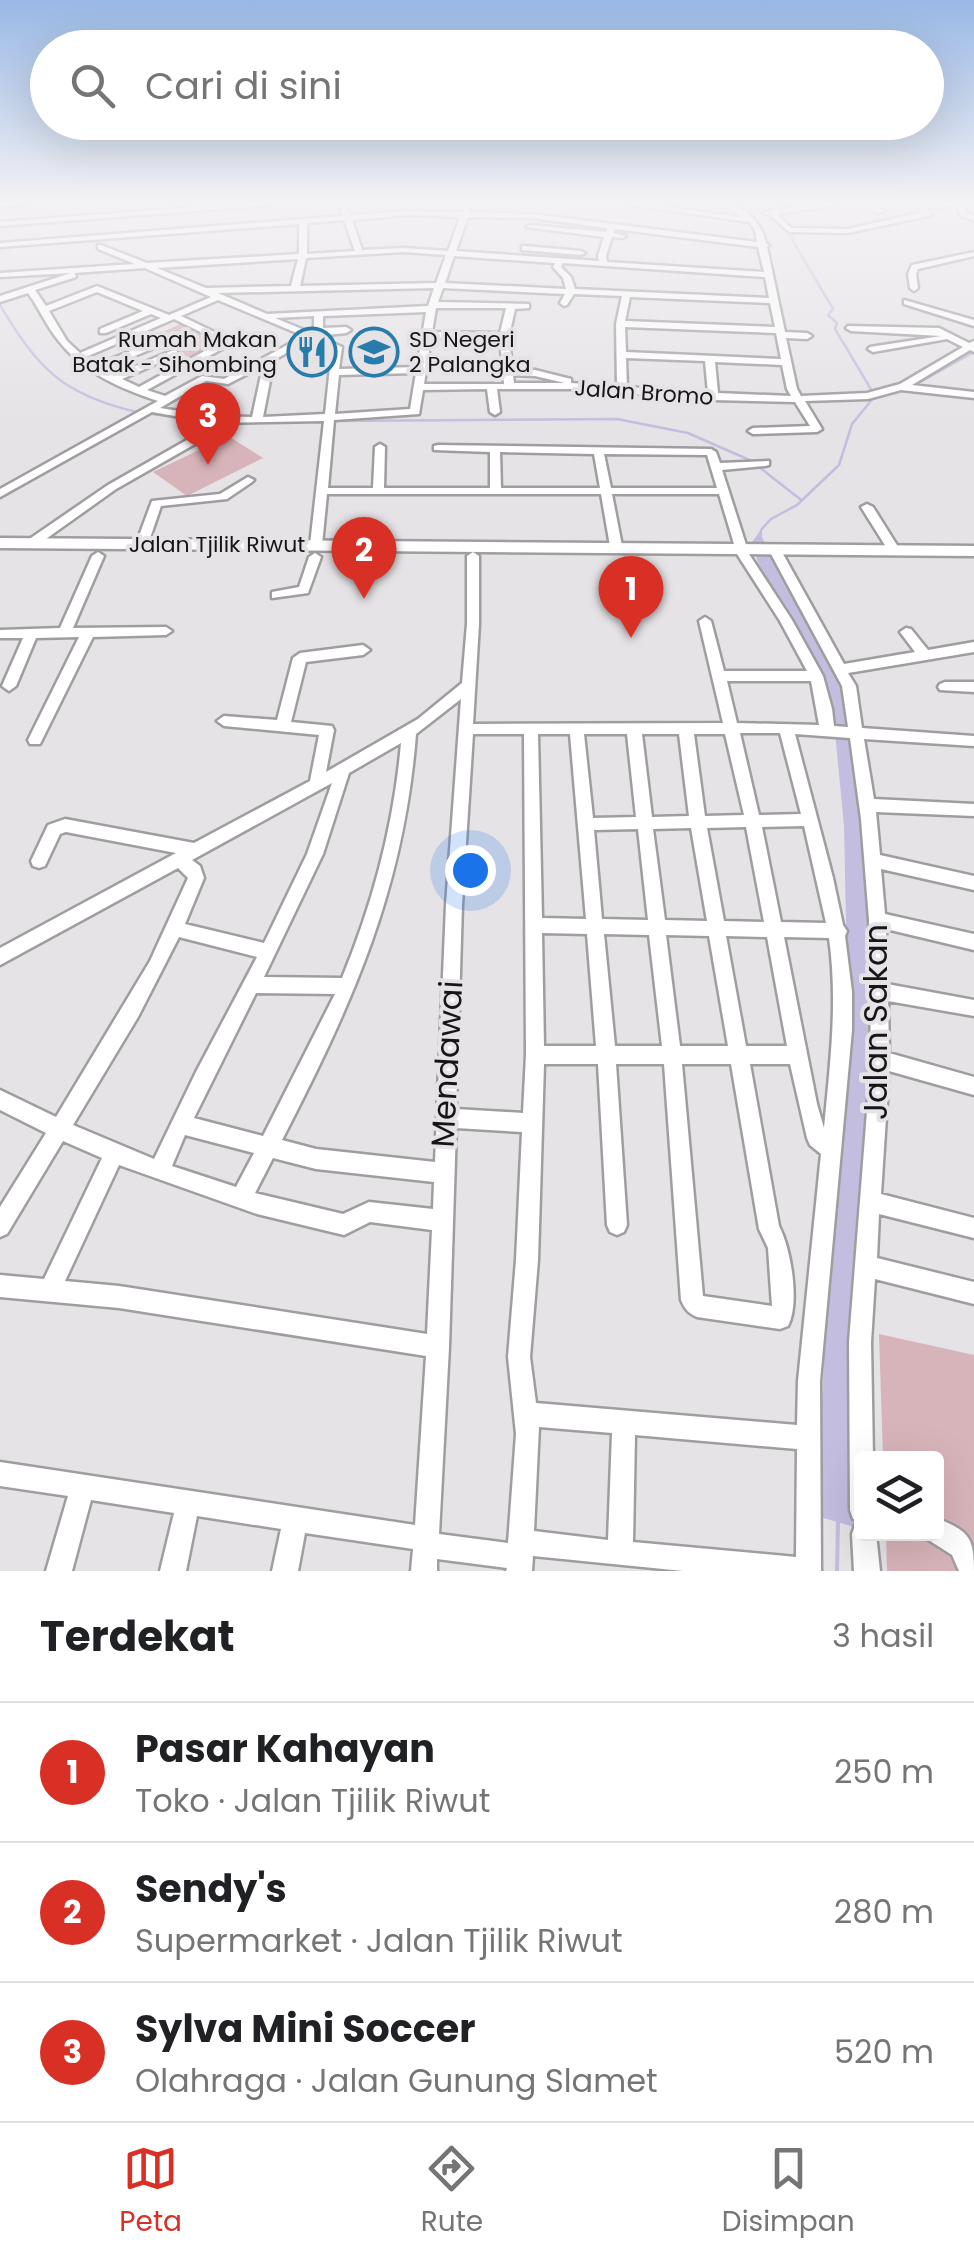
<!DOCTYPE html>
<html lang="id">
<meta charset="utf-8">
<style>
:root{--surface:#fff;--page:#f6f6f6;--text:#202124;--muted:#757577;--line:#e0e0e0;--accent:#d93025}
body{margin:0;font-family:Poppins,sans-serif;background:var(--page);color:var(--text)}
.controls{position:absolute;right:30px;bottom:30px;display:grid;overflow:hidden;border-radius:10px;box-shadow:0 10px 40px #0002}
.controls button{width:90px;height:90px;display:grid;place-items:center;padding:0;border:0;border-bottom:2px solid var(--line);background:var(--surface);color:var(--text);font:50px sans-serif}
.you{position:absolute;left:470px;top:870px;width:35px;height:35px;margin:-25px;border:8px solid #fff;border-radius:50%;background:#1a73e8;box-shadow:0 0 0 15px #1a73e833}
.badge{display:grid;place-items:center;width:65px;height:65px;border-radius:50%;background:var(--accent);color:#fff;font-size:32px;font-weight:700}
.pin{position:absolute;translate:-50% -82px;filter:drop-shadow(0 2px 5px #0008)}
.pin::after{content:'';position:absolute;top:52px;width:35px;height:30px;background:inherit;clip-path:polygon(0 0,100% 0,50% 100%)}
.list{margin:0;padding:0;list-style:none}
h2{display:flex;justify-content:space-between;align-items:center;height:130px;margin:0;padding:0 40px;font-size:42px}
h2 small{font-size:32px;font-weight:400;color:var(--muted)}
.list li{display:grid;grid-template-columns:65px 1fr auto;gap:30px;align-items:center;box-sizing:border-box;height:140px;padding:0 40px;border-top:2px solid var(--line)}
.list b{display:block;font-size:38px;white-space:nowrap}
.list p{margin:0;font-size:32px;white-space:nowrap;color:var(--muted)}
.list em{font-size:32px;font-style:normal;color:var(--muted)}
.icon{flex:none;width:55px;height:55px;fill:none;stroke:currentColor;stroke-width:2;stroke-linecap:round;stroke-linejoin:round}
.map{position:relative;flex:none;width:974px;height:1571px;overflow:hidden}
.search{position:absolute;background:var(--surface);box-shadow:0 10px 40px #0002;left:30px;right:30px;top:30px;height:110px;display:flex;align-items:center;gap:25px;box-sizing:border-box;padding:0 35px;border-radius:55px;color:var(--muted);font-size:38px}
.sheet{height:550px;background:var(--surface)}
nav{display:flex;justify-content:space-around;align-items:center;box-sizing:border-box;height:140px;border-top:2px solid var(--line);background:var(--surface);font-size:28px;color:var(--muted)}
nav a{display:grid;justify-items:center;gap:5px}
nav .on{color:var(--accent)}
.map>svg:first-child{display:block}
</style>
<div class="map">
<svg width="974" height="1571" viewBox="0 0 974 1571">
<rect width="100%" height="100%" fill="#e6e3e6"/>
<!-- green -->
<path fill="#d7b4ba" d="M185,322L227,341L191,359L149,338Z
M228,436L263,458L187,496L153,472Z
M879,1334L974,1355V1571H887L886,1534H936V1458H883Z"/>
<!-- water -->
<path fill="#c3bde0" d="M762,528V537L774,563L830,659L845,695L865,838L875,1005L851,1462L854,1527L817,1516L830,1224L848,1017L844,826L834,722L825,683L758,563L752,542Z"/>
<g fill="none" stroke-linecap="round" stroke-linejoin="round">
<!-- stream-far1 -->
<path stroke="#c3bde0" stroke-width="2.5" d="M0,203H12
M347,203L350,215
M749,203L765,211
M306,254L400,247L448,250
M0,305C38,369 63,395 137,412
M913,386L974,352
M875,398L905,389
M145,413L202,421
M305,421H327
M335,421L617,419L688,433L754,462
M759,467L800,499
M761,530L771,519L797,505L839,465L852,424L875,396L835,329L837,323L828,315L833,309L786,229
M234,540H307
M323,540L610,543
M621,543H643
M821,545L888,544
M896,545L948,546"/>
<!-- stream -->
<path stroke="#c3bde0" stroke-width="4" d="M837,1571L838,1521"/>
<!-- minor casing -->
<g stroke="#a09da0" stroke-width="5">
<path id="minor" d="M0,203H45L0,207Z
M247,203H275L271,205L0,226V222Z
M339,203H345L350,215L408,211L462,212L466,203H472L469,212L532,214L757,242L755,230L749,222L618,203H636L742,217L720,203C743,203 761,221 766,243L769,245L767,247L785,332L807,333L812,336L807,339L786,338L797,389L801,396L867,393L900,384L963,347L947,339L873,352L868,349L870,347L941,336L851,331L846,328L848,326L939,328L969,343L974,341V352L970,350L912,385L974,392V398L901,390L868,399L805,401L822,429L817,432L753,434L748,431L753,428L810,426L795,402L713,400L575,389H497L500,412L495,415L490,412L487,389L423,390L419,414L334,420L328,488H373L375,447L380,444L385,447L384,488H490V452L434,450V446L438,445L711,449L716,452L720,463L769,461V465L765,466L722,470L749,554L792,620L823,676L832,709L834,726L848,727L842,686L771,554L773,551H781L783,554L844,664L915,652L900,632L906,628L911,629L928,650L974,642V652L848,673L856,686L862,728L974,736V746L864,739L874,799L974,804V816L876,812L880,855L974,876V890L881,869L885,914L974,934V950L886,929L887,984L974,1000V1016L888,1001L889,1053L974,1077V1095L889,1071L881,1194L974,1218V1238L879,1214L877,1258L974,1282V1304L875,1279L871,1342L873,1458H862V1522L853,1519L850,1510L849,1342L871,1060L869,920L861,819L850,738L795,734L833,878L843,925L847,931L845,936L852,992V1030L820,1381L821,1571H683L533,1556L532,1571H506L507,1568L437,1559V1571H411L413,1549L305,1533L298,1571H272L281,1529L197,1516L186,1571H160L174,1513L91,1500L72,1571H46L68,1496L0,1486V1462L415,1525L426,1356L119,1308L0,1297V1275L44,1279L102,1158L63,1141L7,1234L0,1237V1207L46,1133L0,1110V1090L56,1117L150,961L188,878L178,868L0,965V948L176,853L66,832L60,834L45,866L39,868L33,866L31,861L48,825L65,819L194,843L310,781L319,735L224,726L217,721L224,716L277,720L293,658L300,653L363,645L370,650L363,655L306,662L291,722L332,726L334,730L326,772L418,719L462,683L467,624V556L473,552L479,556V624L473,724L723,723L699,621L705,617L711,621L724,671H807L780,621L737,554L719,494H612L622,546L616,550L610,546L601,494H327L322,545L320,548H312L310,545L324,421L219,423L209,436L116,489L36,546H28V540L108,485L201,432L209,422L152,412L0,497V489L158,401C122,389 83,373 58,340C46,325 39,308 28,293L0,302V296L71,273L0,277V273L135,264L98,249V245H101L147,263L299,254V224L0,247V243L343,216ZM408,215L460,217L448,251L403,248L362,250L352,220ZM468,217L532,218L607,228L606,232L530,225L526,227L604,237L598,256L599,261L456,251ZM344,220L355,251L307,254V223ZM615,229L758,247L764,272L607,262L606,256L612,237L622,238L626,236L613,233ZM403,252L446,255L436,283L300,286L306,258ZM454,256L555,263L553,267L563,278L566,289L445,283ZM298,259L291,286L206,288L157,268ZM563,263L765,277L769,298L575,289L571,277L561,267ZM145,268L211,297L169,315L97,286L46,306L35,290L76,277L74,273ZM434,288L428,306L267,314L218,293ZM443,288L565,294L560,303L564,306L567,305L574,294L622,296L616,324L617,386L571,383V379L535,370L512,369L509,336L515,309L529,308V304L438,302ZM97,292L143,311L100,329V333H106L151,314L161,318L80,353L67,341L49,311ZM630,297L770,303L775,327L625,321ZM218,300L304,336L224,379L202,376L165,396L147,390L231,344V340L181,316ZM436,308H506L500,333L432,332ZM426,312L417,367L339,369L342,347L318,336L346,333L351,330L346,327L323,328V316ZM314,316V328L309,332L275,318ZM174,319L221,342L139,387L122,379L177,355V351H171L114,375L103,369L159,346V342H153L96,365L86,357ZM625,327L776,333L781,359L626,352ZM431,338L500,339L504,384H424ZM311,339L332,348L325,414L263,417L274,360ZM626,358L705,361L708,393L627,387ZM715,362L782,365L787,389L791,396L718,393ZM263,366L252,417L211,416L160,408L206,381L228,384ZM416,373L410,409L335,414L339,375ZM513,375L535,376L565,383H514ZM500,452L594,454L600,488H501ZM604,454L707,455L717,488H611ZM727,681H811L819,725L737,723ZM461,699L446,905L435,1162L316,1149L282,1140C352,1004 404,890 416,734ZM740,733H780L801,814L759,815ZM473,734H524L526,1055L523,1113L456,1109L462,905ZM538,734H570L586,919L542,918ZM584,734H627L636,817L593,818ZM642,734H679L689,816L652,817ZM694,734H725L744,815L705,816ZM401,743C394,824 373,903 342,978L264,977L323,854L349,773ZM332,783L307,854L264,943L185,924L204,878L200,866L192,860ZM804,826L826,923L781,922L762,827ZM746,827L764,922L724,921L707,828ZM691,828L707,921L665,920L653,829ZM638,829L648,920L602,919L594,830ZM542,933L587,934L596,1046H544ZM604,934L649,935L662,1046H615ZM666,935L709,936L728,1046H680ZM726,936L767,937L787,1046H746ZM179,937L257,957L196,1072L154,1159L73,1125L138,1017ZM784,937L829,938C838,1002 830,1064 824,1128L817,1104ZM256,993L335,994L263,1136L194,1118ZM544,1064H598L607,1225L610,1232L617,1235L624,1232L627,1225L616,1064H664L681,1300C685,1309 688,1313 697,1317L780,1329L788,1326C800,1303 791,1249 779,1226L750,1064H790L807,1138L810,1145L821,1154L798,1381L797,1425L536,1403L530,1357L538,1260ZM682,1064H731L759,1229L768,1248L772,1306L703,1296ZM456,1128L522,1132L516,1260L508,1357L516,1434L508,1543L439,1534L449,1347ZM185,1135L254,1153L236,1187L172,1166ZM273,1158L316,1169L434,1182L433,1209L369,1202L343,1214L255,1193ZM119,1165L257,1214L344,1235L370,1222L432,1230L427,1334L119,1286L65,1281ZM539,1427L612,1433L608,1540L534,1531ZM635,1435L797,1449L796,1557L633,1542Z
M831,203H850L777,214L791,228L848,229L923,212L913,203H963L966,212L974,216V221L960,215L957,206L927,208L932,215L848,233L789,232L770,215L763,213L771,210Z
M863,203H872L884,211L877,213Z
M525,246L581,251L585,253L581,255L522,250V246Z
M974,252V256L918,269L916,274L918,288L914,291L910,288L908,274L912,265Z
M904,300L974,320V326L904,304Z
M248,477L254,480L252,482L227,499L161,506L148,544L142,548L136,544L152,501L220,494Z
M867,504L873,507L900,550L898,553H890L888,550L861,507Z
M98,552L104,556L73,628L166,627L172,631L166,635L93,637L40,744H30L28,740L79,637L36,638L16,686L9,691L2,686L23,638H0V630L60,628L92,556Z
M315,553L321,557L308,593L272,598V592L299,587L309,557Z
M945,682H974V692L940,690L938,687L940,684Z
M936,1518C969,1531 974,1537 974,1571H959L952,1555L927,1539L925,1534H936Z
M862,1523V1534H876L880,1571H854L852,1534L855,1525Z"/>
</g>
<!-- highway casing -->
<g stroke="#a09da0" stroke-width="5">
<path id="highway" d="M0,538L974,546V556L0,548Z"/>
</g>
<!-- minor -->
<use href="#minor" fill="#fff" fill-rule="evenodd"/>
<!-- highway -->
<use href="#highway" fill="#fff" fill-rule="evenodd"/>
</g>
<!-- sky -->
<linearGradient id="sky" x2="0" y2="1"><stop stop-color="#99b8e5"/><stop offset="0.48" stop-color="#f4f2f4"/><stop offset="1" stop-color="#f4f2f4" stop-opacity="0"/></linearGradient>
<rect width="974" height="423" fill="url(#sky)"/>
<!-- icons -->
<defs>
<g id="restaurant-ring" transform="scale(2.5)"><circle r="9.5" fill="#e6e3e6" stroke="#277cac" stroke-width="1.5"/><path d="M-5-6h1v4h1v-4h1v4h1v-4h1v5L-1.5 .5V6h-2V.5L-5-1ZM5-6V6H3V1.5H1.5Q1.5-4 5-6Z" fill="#277cac"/></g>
<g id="school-ring" transform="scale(2.5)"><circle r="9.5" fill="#e6e3e6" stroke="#277cac" stroke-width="1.5"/><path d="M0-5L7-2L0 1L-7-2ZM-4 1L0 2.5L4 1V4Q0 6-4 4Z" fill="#277cac"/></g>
</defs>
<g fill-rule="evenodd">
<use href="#restaurant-ring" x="312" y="352"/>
<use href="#school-ring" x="374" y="352"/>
</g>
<g text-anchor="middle" stroke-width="8" stroke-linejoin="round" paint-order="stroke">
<!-- far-poi labels -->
<g font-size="22" fill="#171617" stroke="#e6e3e6" text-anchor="end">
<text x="277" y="347">Rumah Makan<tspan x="277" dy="25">Batak - Sihombing</tspan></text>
<text x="409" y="347" text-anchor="start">SD Negeri<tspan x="409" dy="25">2 Palangka</tspan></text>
</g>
<!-- far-street labels -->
<g font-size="22" fill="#171617" stroke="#e6e3e6">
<text transform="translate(644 392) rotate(4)" y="8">Jalan Bromo</text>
<text x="217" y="552">Jalan Tjilik Riwut</text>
</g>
<!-- near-street labels -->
<g font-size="32" fill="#171617" stroke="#e6e3e6">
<text transform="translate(876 1022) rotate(-90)" y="11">Jalan Sakan</text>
<text transform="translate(447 1064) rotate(-87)" y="11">Mendawai</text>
</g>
</g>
</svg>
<div class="controls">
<button><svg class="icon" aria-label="layers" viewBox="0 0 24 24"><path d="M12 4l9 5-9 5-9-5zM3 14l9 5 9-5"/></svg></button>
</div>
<div class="you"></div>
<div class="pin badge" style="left:631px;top:638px">1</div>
<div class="pin badge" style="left:364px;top:599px">2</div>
<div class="pin badge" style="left:208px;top:465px">3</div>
<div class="search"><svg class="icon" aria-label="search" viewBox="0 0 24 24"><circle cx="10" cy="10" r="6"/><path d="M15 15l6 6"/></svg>Cari di sini</div>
</div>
<section class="sheet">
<h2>Terdekat<small>3 hasil</small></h2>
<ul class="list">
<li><span class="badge">1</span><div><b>Pasar Kahayan</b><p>Toko · Jalan Tjilik Riwut</p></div><em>250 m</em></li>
<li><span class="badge">2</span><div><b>Sendy's</b><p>Supermarket · Jalan Tjilik Riwut</p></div><em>280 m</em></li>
<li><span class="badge">3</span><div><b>Sylva Mini Soccer</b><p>Olahraga · Jalan Gunung Slamet</p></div><em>520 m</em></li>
</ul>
</section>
<nav>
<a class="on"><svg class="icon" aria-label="map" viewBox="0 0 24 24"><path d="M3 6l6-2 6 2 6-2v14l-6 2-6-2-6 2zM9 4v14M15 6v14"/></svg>Peta</a>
<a><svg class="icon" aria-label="directions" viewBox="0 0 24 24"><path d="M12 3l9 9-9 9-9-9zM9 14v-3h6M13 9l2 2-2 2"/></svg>Rute</a>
<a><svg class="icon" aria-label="saved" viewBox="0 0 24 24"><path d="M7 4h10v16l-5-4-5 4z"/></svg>Disimpan</a>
</nav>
